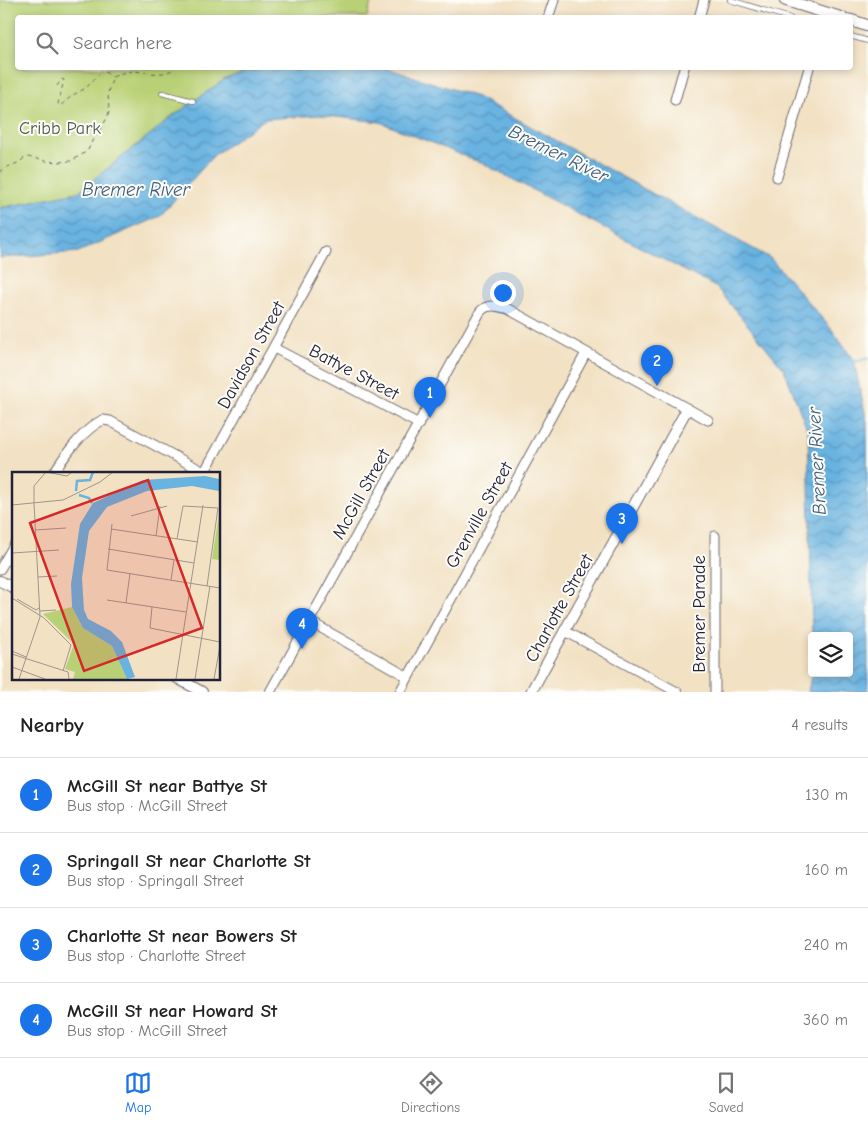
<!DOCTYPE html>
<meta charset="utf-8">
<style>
:root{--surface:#fff;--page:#f2f2f2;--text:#222;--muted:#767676;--line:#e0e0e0;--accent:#1a73e8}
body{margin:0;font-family:"Comic Neue",sans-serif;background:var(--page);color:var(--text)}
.controls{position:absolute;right:15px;bottom:15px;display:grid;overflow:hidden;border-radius:5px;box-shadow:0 2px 8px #0003}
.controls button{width:45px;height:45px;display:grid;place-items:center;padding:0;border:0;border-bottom:1px solid var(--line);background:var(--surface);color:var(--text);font:25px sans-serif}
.you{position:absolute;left:502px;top:292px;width:18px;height:18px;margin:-12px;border:4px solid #fff;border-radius:50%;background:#1a73e8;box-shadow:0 0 0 8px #1a73e833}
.badge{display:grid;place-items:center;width:32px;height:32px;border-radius:50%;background:var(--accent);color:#fff;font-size:16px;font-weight:700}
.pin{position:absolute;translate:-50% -41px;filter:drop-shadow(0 1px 2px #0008)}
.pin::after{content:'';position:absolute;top:26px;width:18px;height:15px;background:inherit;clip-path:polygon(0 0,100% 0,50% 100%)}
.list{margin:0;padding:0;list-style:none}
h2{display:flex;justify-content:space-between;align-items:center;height:65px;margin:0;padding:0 20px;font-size:21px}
h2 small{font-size:16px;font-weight:400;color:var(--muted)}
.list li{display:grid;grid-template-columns:32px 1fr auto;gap:15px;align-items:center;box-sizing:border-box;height:75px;padding:0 20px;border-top:1px solid var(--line)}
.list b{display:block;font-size:19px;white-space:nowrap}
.list p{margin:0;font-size:16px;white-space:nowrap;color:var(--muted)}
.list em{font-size:16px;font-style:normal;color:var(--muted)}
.icon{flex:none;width:28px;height:28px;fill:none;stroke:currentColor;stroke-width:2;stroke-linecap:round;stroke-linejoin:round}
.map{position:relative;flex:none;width:868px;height:692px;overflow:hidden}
.search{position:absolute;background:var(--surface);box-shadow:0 2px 8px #0003;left:15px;right:15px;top:15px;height:55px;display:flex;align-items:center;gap:12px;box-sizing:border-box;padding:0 18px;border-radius:5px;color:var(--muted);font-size:19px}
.sheet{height:365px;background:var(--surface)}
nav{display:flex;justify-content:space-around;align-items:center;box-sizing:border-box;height:70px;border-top:1px solid var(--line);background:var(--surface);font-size:14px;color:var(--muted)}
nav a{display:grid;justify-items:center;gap:2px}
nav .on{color:var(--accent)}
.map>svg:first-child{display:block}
</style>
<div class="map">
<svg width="868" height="692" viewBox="0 0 868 692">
<defs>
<pattern id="water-waves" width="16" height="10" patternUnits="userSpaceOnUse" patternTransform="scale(1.25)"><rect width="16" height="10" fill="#69b3e1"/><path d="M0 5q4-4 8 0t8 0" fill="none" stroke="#5691b8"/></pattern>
</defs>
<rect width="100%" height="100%" fill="#fdfcf7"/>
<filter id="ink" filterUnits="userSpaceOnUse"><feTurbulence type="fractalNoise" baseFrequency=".02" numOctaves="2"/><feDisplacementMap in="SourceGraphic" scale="10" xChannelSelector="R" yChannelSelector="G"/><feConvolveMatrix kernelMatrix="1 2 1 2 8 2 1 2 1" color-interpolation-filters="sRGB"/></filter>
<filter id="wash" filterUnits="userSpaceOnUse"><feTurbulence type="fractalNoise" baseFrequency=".0096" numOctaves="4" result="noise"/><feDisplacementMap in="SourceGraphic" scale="20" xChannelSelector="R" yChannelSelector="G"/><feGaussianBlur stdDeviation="1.12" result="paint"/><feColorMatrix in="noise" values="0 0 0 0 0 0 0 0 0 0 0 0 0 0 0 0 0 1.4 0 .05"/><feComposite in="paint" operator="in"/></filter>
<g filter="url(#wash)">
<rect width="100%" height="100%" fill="#f2e1c3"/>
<!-- green -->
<path fill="#b9d176" stroke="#6e7a58" d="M0,0H372L367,17L18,18V68H256L225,79L172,117L78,192L0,208Z"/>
<!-- water -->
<path fill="url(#water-waves)" stroke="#466a8e" d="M256,68H386L477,97L770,258L833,331L854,361L867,422L868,692H808L812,671V673H849V636H812L808,432L784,369L717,288L484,164L380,122L319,115L265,119L214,155L160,216L78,252L0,258V208L78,192L172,117L225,79Z"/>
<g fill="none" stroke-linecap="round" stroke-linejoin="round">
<!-- stream -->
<path stroke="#69b3e1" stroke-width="2.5" d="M852,362L868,358"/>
</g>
</g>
<g filter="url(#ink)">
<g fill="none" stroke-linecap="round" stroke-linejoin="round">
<!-- service casing -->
<g stroke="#6b656b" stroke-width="6">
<path id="service" d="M730,0L790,18
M850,36L868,41
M162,93L193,101"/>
</g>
<!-- minor casing -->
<g stroke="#6b656b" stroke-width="11">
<path id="minor" d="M548,18L554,0
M699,18L704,0
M675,100L684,68
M777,177L809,68
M274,348L419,424
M54,473C63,457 86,427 103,420L110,421L204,472
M204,473L326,252
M0,569L14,545
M309,621L408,677
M565,631L677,692
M270,692L480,312C487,303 498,306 508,309L708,420
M400,692L586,353
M715,692V536"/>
</g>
<!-- tertiary casing -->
<g stroke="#6b656b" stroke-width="12">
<path id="tertiary" d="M0,581L14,588
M177,678L202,692
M531,692L687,409"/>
</g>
<!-- secondary casing -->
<g stroke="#6b656b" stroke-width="13">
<path id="secondary" d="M785,0L842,18
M850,20L868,26"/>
</g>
<!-- path -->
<path stroke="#6b656b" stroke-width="1" stroke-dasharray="4 4" stroke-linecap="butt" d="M57,86L62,79L64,80L58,104L60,106L73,95L86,88L101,72L107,73L113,77
M0,172L5,168L20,162L24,158L28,157L46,161L59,162L71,161L83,154L88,150L94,137L99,132L107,118L109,112L108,92L113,77C137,63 154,81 174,69"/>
<!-- service -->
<use href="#service" stroke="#fff" stroke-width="4.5"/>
<!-- minor -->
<use href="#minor" stroke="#fff" stroke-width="9"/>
<!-- tertiary -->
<use href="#tertiary" stroke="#fff" stroke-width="10"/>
<!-- secondary -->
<use href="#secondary" stroke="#fff" stroke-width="11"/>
</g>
</g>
<g text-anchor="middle" stroke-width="4" stroke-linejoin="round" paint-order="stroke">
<!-- park labels -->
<g font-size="18" fill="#4f574d" stroke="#fdfcf7">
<text x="60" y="134">Cribb Park</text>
</g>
<!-- street labels -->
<g font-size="18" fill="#22223b" stroke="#fdfcf7">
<text transform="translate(251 355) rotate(-61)" y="6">Davidson Street</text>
<text transform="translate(354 372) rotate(28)" y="6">Battye Street</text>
<text transform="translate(361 494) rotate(-61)" y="6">McGill Street</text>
<text transform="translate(479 515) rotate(-61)" y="6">Grenville Street</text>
<text transform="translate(559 608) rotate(-61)" y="6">Charlotte Street</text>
<text transform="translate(699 614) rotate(-90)" y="6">Bremer Parade</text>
</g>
<!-- water labels -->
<g font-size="19" font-style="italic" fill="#3e5c7d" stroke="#fdfcf7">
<text transform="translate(559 153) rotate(26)" y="7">Bremer River</text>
<text x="136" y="196">Bremer River</text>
<text transform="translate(816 461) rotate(-93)" y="7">Bremer River</text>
</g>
</g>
<!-- overview -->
<g transform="translate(12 472)">
<rect width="208" height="208" fill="#f2e1c3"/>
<path d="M207,42V88L200,87ZM60,135L71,156L100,174L115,207H61L63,200L53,197L62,172L31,142Z" fill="#b9d176"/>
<path d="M193,4L207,7V19L180,14L135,19L95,35L77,59L70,106L72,138L76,147L99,159L110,170L123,205L115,207L100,174L71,156L60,135L59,112L68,52L81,31L131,8Z" fill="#69b3e1"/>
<path fill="none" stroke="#69b3e1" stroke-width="2.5" d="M64,19L65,9L78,8L81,0M67,23L77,26L80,31"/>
<path fill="none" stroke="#9f958d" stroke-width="1" d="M34,0L55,4L60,0M22,31V14L34,0M0,33L51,28L88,10L101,0M119,44L155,34M100,52L95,98L208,116M99,57L186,70M23,58L54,56M144,64L148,34M165,67L171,34L206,36L195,114M96,77L182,91M0,81L47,78M0,103V123M26,105L45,104M159,108L162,88M0,126L32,146L59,173L51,199M5,127L24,138L27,136M95,128L174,140M114,131L118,101M140,135L138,156L208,170M28,139L44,138M0,179L14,185M0,182L56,200L57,207M0,195L33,207M7,207L28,145L22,31M164,207L191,33M183,207L198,114M202,207L208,174"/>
<path fill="#d62828" fill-opacity="0.15" stroke="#d62828" stroke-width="2.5" d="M136,8L190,156L72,199L18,51Z"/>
<rect width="208" height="208" fill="none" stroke="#22223b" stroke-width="2.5"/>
</g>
</svg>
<div class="controls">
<button><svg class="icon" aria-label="layers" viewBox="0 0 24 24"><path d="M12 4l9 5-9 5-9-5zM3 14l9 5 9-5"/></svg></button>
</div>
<div class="you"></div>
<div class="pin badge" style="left:430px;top:418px">1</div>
<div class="pin badge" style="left:657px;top:386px">2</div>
<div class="pin badge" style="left:622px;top:544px">3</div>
<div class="pin badge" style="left:302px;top:649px">4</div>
<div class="search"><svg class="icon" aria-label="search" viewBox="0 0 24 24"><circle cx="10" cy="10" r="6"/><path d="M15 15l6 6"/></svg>Search here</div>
</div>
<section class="sheet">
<h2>Nearby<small>4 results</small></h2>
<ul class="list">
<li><span class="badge">1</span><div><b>McGill St near Battye St</b><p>Bus stop · McGill Street</p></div><em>130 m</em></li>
<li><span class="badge">2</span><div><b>Springall St near Charlotte St</b><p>Bus stop · Springall Street</p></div><em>160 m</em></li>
<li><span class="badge">3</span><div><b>Charlotte St near Bowers St</b><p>Bus stop · Charlotte Street</p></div><em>240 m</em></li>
<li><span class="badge">4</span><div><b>McGill St near Howard St</b><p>Bus stop · McGill Street</p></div><em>360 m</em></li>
</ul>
</section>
<nav>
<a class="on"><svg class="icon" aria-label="map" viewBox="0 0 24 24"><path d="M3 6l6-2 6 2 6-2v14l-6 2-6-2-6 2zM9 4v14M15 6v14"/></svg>Map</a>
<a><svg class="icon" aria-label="directions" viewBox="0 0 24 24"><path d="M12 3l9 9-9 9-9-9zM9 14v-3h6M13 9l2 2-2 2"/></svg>Directions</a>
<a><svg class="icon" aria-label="saved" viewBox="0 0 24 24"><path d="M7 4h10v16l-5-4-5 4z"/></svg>Saved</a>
</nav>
